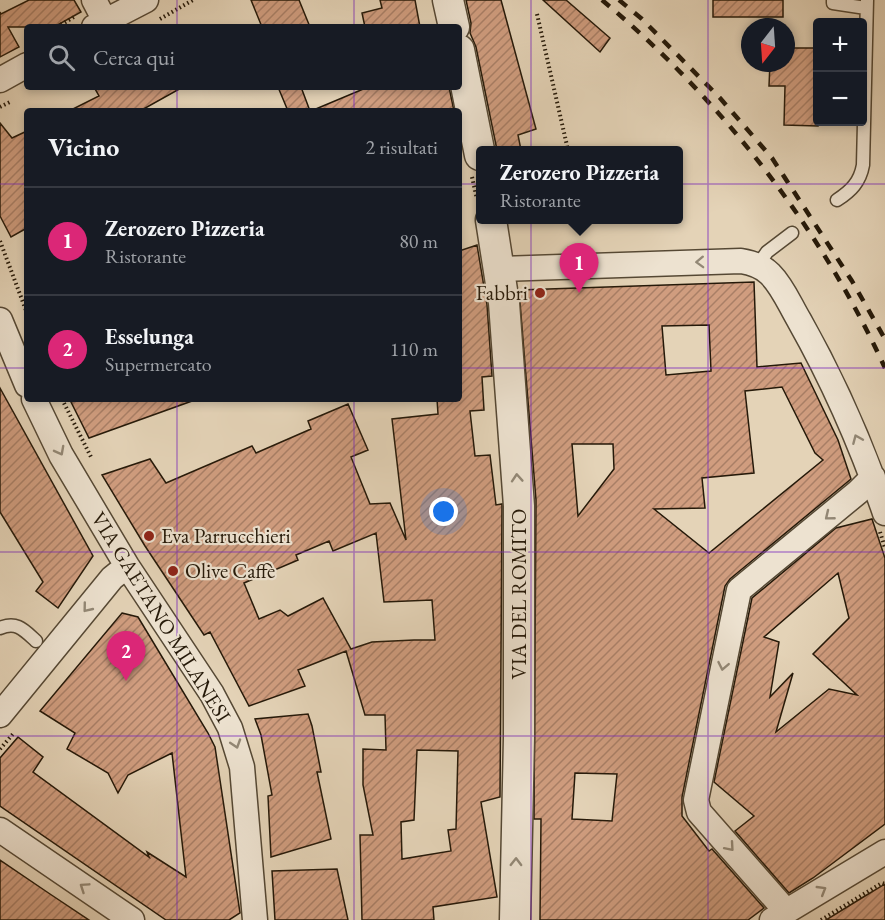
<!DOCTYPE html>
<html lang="it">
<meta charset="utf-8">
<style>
:root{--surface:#171b24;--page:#242831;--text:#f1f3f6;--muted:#9ea1a6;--line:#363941;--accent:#db2777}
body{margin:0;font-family:"EB Garamond",serif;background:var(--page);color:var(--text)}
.controls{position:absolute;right:18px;top:18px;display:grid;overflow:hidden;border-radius:6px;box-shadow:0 3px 9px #0003}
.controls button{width:54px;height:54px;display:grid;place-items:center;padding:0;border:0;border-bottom:2px solid var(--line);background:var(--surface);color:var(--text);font:30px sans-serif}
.compass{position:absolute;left:741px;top:18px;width:54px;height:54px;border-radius:50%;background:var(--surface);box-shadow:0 3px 9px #0003;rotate:197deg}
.you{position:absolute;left:444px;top:512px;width:21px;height:21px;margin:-15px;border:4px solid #fff;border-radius:50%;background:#1a73e8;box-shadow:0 0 0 9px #1a73e833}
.badge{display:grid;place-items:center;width:39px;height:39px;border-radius:50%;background:var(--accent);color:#fff;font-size:20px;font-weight:700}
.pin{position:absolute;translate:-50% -50px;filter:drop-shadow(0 2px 3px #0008)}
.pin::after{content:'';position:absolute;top:32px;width:21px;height:18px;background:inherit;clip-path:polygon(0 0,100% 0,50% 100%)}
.popup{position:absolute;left:476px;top:146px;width:207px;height:78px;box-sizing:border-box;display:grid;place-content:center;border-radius:6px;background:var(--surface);filter:drop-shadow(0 2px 4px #0005);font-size:20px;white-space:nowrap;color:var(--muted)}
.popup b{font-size:22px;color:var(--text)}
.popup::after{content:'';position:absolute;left:50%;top:100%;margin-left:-12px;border:12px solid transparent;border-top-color:var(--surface)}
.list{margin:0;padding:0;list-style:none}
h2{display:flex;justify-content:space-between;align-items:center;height:78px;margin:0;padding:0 24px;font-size:26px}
h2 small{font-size:20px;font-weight:400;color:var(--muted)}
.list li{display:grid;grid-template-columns:39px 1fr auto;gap:18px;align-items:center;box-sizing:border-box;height:108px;padding:0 24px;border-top:2px solid var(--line)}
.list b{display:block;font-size:22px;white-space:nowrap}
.list p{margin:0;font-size:20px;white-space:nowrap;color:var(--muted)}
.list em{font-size:20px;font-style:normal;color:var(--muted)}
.icon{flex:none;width:33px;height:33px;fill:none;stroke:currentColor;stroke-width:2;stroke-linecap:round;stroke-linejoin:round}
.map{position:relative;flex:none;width:885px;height:920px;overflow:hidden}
.search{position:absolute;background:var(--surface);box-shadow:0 3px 9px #0003;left:24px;top:24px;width:438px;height:66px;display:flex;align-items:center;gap:15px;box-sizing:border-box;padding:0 21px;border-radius:6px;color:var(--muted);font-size:22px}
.panel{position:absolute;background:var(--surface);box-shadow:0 3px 9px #0003;left:24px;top:108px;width:438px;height:294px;border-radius:6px}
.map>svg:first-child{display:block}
</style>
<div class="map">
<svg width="885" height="920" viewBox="0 0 885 920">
<defs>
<pattern id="building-hatch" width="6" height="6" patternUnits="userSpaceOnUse" patternTransform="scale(1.5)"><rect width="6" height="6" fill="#d09d7f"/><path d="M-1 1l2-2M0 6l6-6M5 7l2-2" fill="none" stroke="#a97f66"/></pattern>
</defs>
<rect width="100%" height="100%" fill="#e4d3b7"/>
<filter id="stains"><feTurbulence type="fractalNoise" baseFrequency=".00333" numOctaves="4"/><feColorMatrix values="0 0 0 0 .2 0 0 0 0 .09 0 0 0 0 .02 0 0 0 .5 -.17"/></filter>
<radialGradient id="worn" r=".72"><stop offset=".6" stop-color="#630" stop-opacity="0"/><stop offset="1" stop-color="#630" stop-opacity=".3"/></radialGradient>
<!-- building -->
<path fill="url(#building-hatch)" stroke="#251909" stroke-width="1.5" fill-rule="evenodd" d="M29,0H74L81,12L54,27H8L19,47L0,57V12L1,14Z
M251,0H299L310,27H262Z
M380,0H415L420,27H365L362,13L382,8Z
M466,0H501L536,129L518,135L521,150H497L476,47L470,33L471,23Z
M543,0H566L610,38L600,52Z
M713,0H783V17H713Z
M786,48H818V126L784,125L785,86H769L770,63H786Z
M94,87H183L140,111H69L99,96Z
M278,87H301L310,111H288Z
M368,87H449L454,111H311Z
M0,123L12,138L27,131V228L11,237L0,216Z
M477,245L487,305L492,376L482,377L484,410L470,411L475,456L490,455L496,505L502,504V507L500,797L481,802L497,897L433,907L434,920H362L360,835H373L363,785V749L386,750L385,715H365L346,651L298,670L305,686L249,706L210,632L204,635L145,546L102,475L150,459L166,483L252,446L256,453L311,429L308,421L348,404L368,450L351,457L370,504L390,503L406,540L392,419L438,414L437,399H459V251ZM376,533L384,602L432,600L435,640H414L372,642L351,649L323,598L288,616L280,610L259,619L244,583L298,560L296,555L329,541L333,551ZM417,750L458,751L456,829L448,830L451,851L402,859L401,822L414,820Z
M754,282L757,367L801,363L838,440L851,479L730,579L725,586L682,797V816L709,851L712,849L764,908L748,920H540L541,819H534L536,500L519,290ZM709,325L711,371L666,375L662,326ZM782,387L815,453L823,460L709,553L654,509L705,508L702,478L754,473L745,391ZM572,444H613L614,469L578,516ZM575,773L617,774L612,821L572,819Z
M0,388L93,556L58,608L36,591L43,582L0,512Z
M82,399H191L192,401L89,438L71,402Z
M872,519L885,558V824L813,878L789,893L735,831L754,816L714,782L752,598L836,528ZM838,573L849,618L813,654L857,695L829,689L776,732L793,673L770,697L779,642L764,637Z
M122,613L138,617L208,733L215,747L240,913L229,920H166L0,806V758L18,737L43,757L33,772L149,857L147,852L186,877L172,753L128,775L118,793L108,773L67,749L75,733L40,711Z
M308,714L312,726L321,772H317L331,839L271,857L268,796L272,795L261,735L255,719Z
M0,860L50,894L89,920H0Z
M337,869L348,920H275L272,871Z
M885,884V920H826L865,896Z"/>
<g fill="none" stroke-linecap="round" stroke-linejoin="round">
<!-- service casing -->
<g stroke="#554834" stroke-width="15">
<path id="service" d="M833,0V3L866,8
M837,200C851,191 860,182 863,165L867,0
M758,265L767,252L792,233
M0,628C17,621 24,630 36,641"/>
</g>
<!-- minor casing -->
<g stroke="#554834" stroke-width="27">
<path id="minor" d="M94,0L105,21
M94,27L146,0
M0,80L27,65
M499,269L741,261C753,263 762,266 770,274C783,287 790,305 799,320C834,382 862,446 885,513
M0,320L27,385
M34,399L61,455L127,566L212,694L230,728L242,767L255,920
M0,715L112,578L127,566
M0,830L132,920
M786,911L699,812L696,800L739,590L858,492L873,477
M772,920L885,852"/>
</g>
<!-- tertiary casing -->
<g stroke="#554834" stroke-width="33">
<path id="tertiary" d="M448,0L454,27
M459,50L480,155
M491,220L504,303L519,506V738L515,920"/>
</g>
<!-- path -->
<path stroke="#251909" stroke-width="4" stroke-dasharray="1.5 3" stroke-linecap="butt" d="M537,14L568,150
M160,19L193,0
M57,27L74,17
M0,107L10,102
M472,177L477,199
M0,241L27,313
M62,399L91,457
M880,532L885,548
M0,749L13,734
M821,920L882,883L885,884"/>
<!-- service -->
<use href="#service" stroke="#ede2d0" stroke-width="12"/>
<!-- minor -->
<use href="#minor" stroke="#ede2d0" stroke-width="24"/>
<!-- tertiary -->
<use href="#tertiary" stroke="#ede2d0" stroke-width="30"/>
<!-- rail -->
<path stroke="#251909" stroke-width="4.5" stroke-dasharray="10 10" stroke-linecap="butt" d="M602,0C721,99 821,228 885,368
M619,0L642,19L720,98L772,158L852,281L885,339"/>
</g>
<!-- one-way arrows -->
<defs><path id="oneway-chevron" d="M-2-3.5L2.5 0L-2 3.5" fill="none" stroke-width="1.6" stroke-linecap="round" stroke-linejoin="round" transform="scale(1.5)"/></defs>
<g stroke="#938876">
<use href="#oneway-chevron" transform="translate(700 262) rotate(178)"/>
<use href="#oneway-chevron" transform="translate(857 439) rotate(-113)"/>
<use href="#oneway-chevron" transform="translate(60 451) rotate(62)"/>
<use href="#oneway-chevron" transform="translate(517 478) rotate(-94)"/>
<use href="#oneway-chevron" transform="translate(829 516) rotate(141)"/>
<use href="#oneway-chevron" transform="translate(87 608) rotate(129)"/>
<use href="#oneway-chevron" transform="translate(723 666) rotate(101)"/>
<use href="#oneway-chevron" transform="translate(236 744) rotate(72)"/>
<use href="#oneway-chevron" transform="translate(730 847) rotate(49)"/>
<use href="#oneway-chevron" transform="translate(516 862) rotate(-89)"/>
<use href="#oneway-chevron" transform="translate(84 887) rotate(-146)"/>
<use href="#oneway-chevron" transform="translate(822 890) rotate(-31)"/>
</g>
<!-- grid -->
<path fill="none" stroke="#7b2cbf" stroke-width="1.5" stroke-opacity="0.55" d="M177,0V27M354,0V27M531,0V920M708,0V920M177,87V111M354,87V111M0,184H27M459,184H885M0,368H27M459,368H885M177,399V920M354,399V920M0,552H885M0,736H885"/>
<!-- markers -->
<g fill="#8f2418" stroke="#ede2d0" stroke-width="2">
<circle cx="540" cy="293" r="6"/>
<circle cx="149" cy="536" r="6"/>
<circle cx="173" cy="571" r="6"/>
</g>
<g text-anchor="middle" stroke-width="4.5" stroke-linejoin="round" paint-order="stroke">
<!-- poi labels -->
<g font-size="21" fill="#251909" stroke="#ede2d0" text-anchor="start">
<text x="528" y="300" text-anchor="end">Fabbri</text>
<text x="161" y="543">Eva Parrucchieri</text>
<text x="185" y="578">Olive Caffè</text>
</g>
<!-- street labels -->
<g font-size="21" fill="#251909" stroke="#ede2d0">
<text transform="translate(519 594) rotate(-90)" y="7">VIA DEL ROMITO</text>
<text transform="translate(161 617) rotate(58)" y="7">VIA GAETANO MILANESI</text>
</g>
</g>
<rect width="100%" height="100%" filter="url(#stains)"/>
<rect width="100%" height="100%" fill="url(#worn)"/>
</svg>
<div class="controls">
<button>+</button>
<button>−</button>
</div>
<svg class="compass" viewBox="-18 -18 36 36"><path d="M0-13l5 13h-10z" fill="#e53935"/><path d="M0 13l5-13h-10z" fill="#9ea1a6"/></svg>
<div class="you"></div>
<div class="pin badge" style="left:579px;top:293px">1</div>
<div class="popup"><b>Zerozero Pizzeria</b>Ristorante</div>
<div class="pin badge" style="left:126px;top:681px">2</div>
<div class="search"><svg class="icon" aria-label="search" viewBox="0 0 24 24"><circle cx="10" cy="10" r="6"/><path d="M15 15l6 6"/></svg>Cerca qui</div>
<section class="panel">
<h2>Vicino<small>2 risultati</small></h2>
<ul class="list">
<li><span class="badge">1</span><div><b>Zerozero Pizzeria</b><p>Ristorante</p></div><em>80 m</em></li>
<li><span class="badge">2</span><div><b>Esselunga</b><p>Supermercato</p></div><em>110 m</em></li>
</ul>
</section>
</div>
